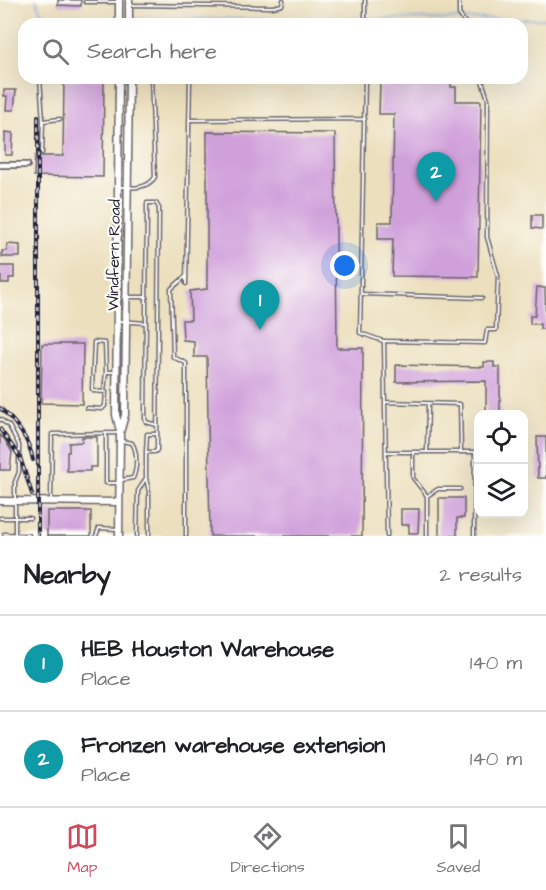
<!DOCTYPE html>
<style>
:root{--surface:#fff;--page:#f2f2f2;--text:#202124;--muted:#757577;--line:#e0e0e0;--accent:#d1495b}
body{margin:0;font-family:"Architects Daughter",sans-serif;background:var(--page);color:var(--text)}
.controls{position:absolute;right:18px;bottom:18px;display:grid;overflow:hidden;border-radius:12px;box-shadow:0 6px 24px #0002}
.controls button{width:54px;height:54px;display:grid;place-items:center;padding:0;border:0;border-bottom:2px solid var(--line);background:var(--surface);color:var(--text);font:30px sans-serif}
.you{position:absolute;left:345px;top:266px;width:21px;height:21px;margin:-15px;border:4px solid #fff;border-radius:50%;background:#1a73e8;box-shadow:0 0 0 9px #1a73e833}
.badge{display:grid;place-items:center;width:39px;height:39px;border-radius:50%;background:var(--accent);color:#fff;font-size:20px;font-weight:700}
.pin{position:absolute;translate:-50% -50px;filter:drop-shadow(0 2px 3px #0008)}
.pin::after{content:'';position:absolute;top:32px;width:21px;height:18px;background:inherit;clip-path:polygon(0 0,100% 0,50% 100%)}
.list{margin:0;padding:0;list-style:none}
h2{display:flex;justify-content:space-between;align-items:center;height:78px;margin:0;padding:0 24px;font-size:26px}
h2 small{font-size:20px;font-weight:400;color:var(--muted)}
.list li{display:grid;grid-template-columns:39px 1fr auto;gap:18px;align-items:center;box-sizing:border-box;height:96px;padding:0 24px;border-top:2px solid var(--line)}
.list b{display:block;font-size:22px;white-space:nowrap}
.list p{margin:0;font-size:20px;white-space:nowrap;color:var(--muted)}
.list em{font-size:20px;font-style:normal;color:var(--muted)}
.icon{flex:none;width:33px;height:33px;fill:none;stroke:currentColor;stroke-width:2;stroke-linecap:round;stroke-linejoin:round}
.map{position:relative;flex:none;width:546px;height:536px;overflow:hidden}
.search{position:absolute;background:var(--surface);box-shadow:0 6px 24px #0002;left:18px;right:18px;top:18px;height:66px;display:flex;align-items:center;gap:15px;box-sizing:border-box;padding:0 21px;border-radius:18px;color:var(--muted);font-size:22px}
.sheet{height:270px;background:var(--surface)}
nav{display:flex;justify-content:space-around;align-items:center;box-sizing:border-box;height:84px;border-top:2px solid var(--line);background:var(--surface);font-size:16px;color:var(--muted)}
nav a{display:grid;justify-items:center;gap:3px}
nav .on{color:var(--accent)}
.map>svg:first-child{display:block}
</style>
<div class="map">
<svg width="546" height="536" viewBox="0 0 546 536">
<rect width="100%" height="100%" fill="#fdfcf7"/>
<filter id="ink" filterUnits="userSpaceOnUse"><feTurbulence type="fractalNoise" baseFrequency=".0167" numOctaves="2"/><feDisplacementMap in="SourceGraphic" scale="12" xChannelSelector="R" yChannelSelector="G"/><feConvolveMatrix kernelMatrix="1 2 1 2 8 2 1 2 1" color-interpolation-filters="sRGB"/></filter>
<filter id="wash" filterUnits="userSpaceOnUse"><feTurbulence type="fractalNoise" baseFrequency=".008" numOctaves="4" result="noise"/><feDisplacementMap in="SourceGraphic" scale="24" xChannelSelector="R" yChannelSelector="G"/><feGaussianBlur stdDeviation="1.35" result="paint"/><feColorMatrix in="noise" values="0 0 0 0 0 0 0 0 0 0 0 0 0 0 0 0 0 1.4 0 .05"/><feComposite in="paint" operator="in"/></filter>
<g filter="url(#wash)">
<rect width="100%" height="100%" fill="#ecdfbd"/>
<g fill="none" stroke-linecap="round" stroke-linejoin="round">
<!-- stream -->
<path stroke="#6d9ed7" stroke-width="1.5" d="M36,0L41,13L53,19H116
M130,19H546"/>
</g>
<g id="blocks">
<!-- building -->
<path fill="#d0a0db" d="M58,0H81V6L58,5Z
M386,78H451V87H456V101H481L478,277L392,276L393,239H378V222H392L394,114H379L380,83H386Z
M64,79H104L103,177L34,176L35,156H63Z
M4,90H16L14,110H6L7,96H4Z
M5,132L13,133L12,155H5Z
M207,132L335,133L337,348H363L362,536H210L207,357H194V341L183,340L182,320H191L190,291L207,289Z
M532,215H542V229L532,228Z
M7,244L20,245V257H2V251H7Z
M1,266H14V278H9V283H1Z
M537,287L545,288L546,329H540V324H530V316H535Z
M42,344H83L82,404L41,403Z
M484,362H494V367H500V414H486V381L396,382V365L484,367Z
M0,435L5,440L12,452L10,470H0Z
M82,437H97V467H90V471H67V452H69V443L82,442Z
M537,437H546V478H538Z
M439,498H464V518H457V536H439Z
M401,509H419L418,533H409V525H401Z
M47,511H91V536H47Z"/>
</g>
</g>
<g filter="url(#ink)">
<use href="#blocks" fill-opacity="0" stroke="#696468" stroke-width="1.5"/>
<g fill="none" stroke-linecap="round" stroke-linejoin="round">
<!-- service casing -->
<g stroke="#696468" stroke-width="5">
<path id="service" d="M365,0V24
M459,0V14L466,24
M85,2H118
M129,5L273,7L282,5L283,0
M40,78L43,121L42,153
M190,78H201
M365,78L360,333L383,341
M189,120L365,119
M43,121L60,119
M121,187C133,188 148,189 155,177L151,78
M186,284L190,78
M362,294L482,298
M129,297H147
M120,321L146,323
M106,372L104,392L94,391L92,389L94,342L105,343L106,372H114
M385,402L460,404L461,452H386
M87,408L102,409L105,406L106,392
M0,419L9,426L19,445V472L15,482V536
M106,433V483H119
M427,451L428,404
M146,452L147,434H156
M461,452H475L474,536
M413,453V478L427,496V536
M122,480L133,478C137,469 138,452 132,443L122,441
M427,496L438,489H460
M51,499L52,434L119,433
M0,518H30
M4,534L29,535
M96,536L99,528L118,529
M137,536L138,491L146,478
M149,536V492L146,478V452H155L157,450L159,208L156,203H147L145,418L146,422L157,425
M186,536V363L173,357L171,289L186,276
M387,536L384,341L485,343L487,330H496L498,276L487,237L488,99L481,78"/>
</g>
<!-- minor casing -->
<g stroke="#696468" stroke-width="8">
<path id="minor" d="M0,165H27"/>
</g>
<!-- tertiary casing -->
<g stroke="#696468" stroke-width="9">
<path id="tertiary" d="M119,24V0
M129,24V0
M119,78L116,415L120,431
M0,501L119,502
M119,536L120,433L125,415L129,78"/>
</g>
<!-- service -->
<use href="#service" stroke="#fff" stroke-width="2"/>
<!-- minor -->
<use href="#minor" stroke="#fff" stroke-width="4.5"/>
<!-- tertiary -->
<use href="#tertiary" stroke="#fff" stroke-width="6"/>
<!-- rail casing -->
<g stroke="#22223b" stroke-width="4">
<path id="rail" d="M0,408C16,422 29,439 33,460
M0,429L20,457L32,494
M38,536V116"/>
</g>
<!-- rail -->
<use href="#rail" stroke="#fdfcf7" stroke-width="1.5" stroke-dasharray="4.5" stroke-linecap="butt"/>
</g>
</g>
<g text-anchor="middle" stroke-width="4.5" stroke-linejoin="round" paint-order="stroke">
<!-- street labels -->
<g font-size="16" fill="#22223b" stroke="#fdfcf7">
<text transform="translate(113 255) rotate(-89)" y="6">Windfern Road</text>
</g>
</g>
</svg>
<div class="controls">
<button><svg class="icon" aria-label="locate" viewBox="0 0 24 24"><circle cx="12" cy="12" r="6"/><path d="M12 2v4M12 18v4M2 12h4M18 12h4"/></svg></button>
<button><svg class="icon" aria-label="layers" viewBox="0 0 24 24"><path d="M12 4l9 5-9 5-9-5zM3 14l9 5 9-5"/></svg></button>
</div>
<div class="you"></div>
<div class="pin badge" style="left:260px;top:330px;background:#0f9aa8">1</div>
<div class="pin badge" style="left:436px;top:202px;background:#0f9aa8">2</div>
<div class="search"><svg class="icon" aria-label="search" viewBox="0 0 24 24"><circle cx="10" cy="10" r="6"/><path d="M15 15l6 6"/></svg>Search here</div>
</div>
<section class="sheet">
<h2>Nearby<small>2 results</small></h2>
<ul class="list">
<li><span class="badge" style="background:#0f9aa8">1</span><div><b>HEB Houston Warehouse</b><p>Place</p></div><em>140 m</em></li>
<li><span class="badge" style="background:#0f9aa8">2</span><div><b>Fronzen warehouse extension</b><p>Place</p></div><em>140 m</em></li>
</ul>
</section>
<nav>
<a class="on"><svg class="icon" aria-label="map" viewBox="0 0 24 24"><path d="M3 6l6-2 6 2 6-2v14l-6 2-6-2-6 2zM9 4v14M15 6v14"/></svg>Map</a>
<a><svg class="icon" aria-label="directions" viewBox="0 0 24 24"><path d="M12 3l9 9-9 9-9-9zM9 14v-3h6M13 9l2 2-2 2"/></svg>Directions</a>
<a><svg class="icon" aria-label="saved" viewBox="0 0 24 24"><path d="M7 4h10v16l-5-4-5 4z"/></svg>Saved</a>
</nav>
